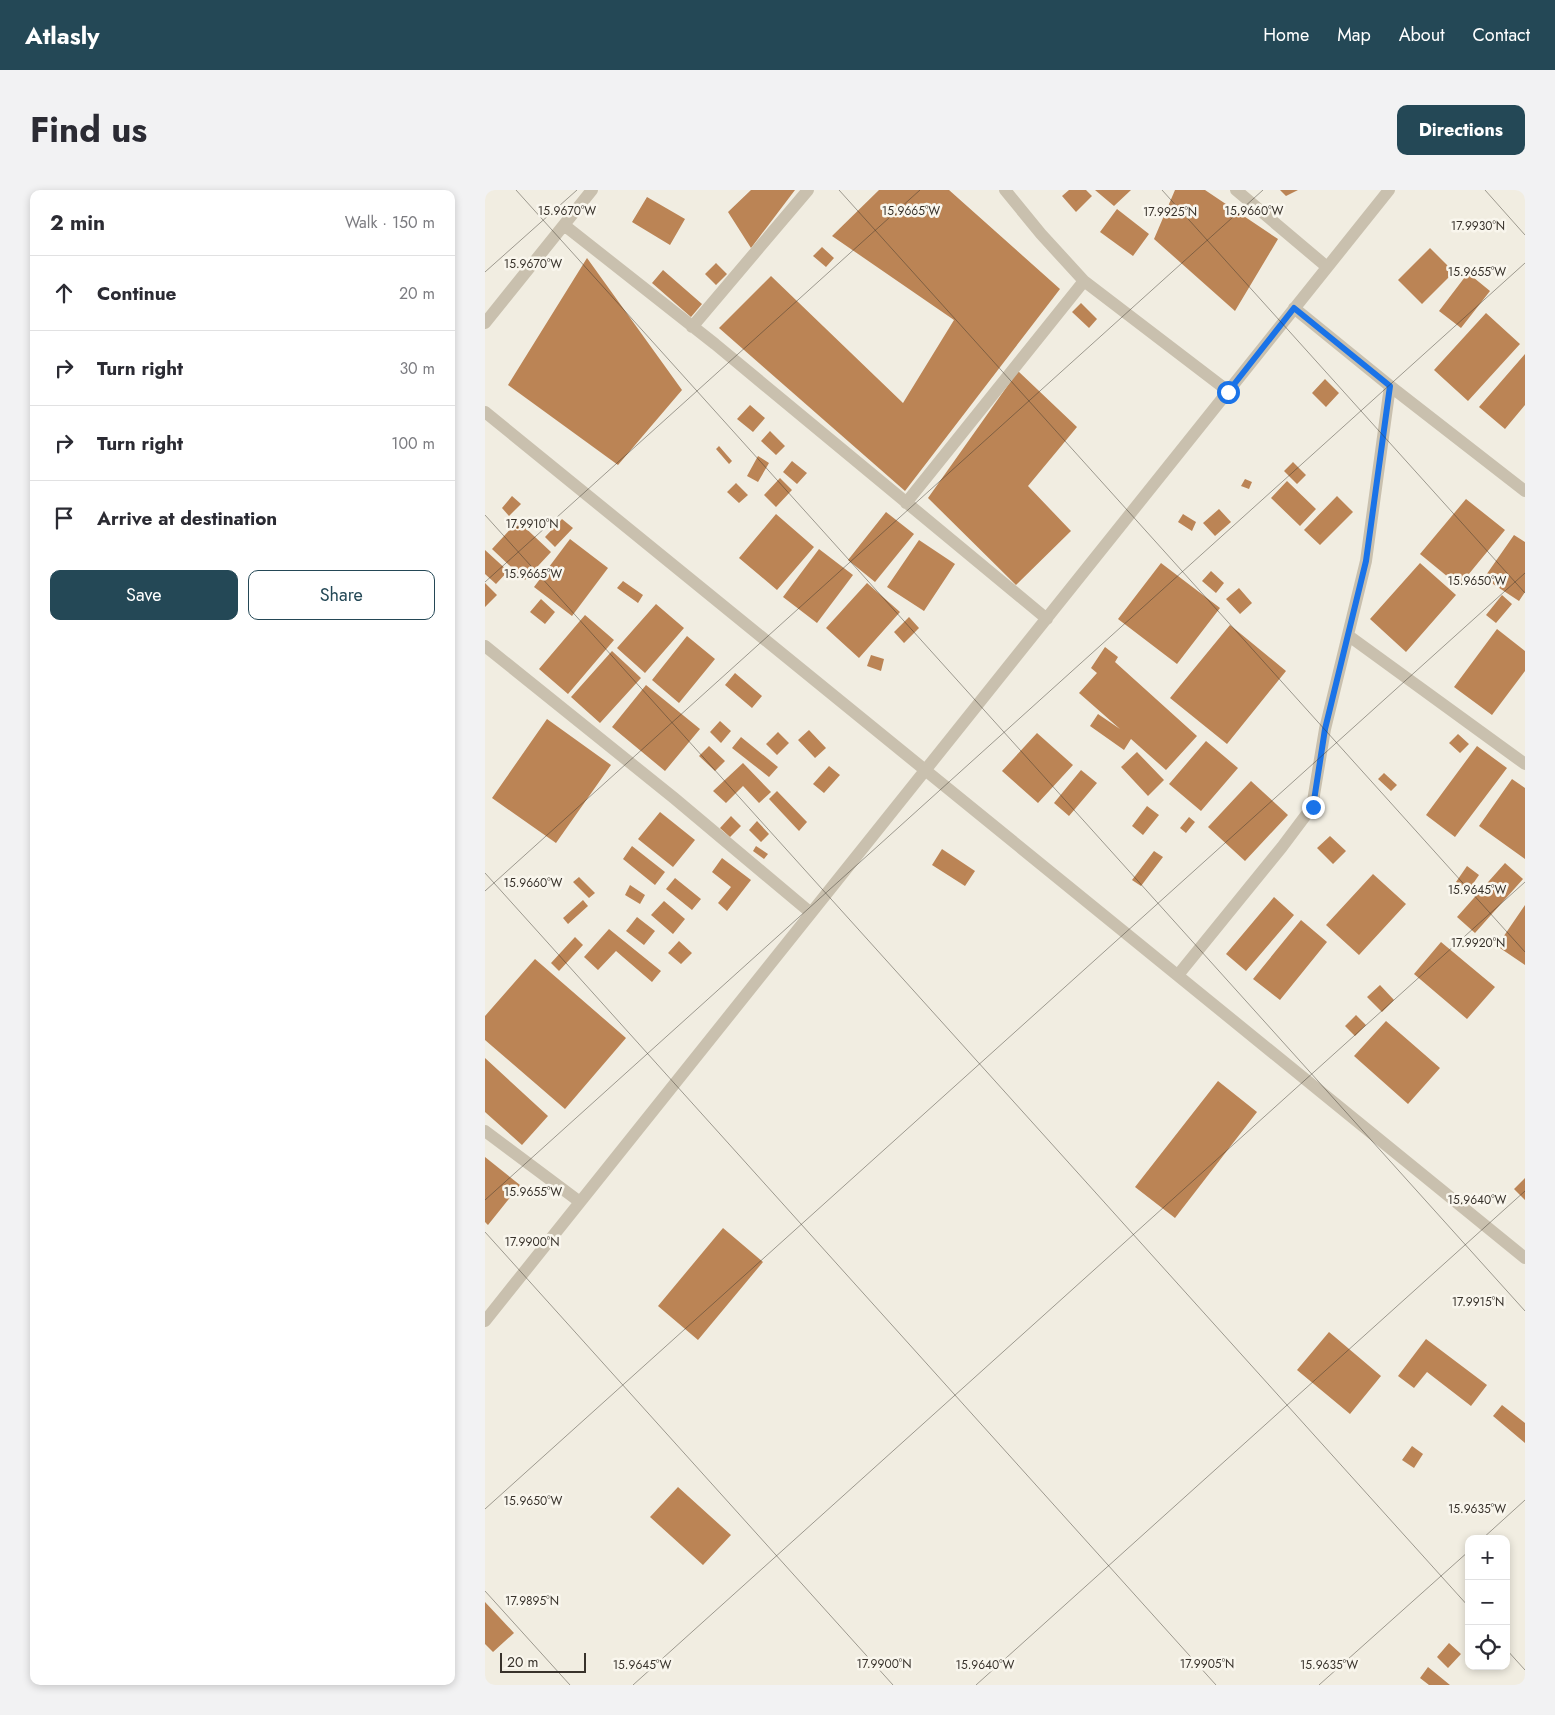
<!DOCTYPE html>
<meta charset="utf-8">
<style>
:root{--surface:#fff;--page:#f2f2f3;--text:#2b2b33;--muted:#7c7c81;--line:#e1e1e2;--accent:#244856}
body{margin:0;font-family:Jost,sans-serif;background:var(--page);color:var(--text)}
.controls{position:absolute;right:15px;bottom:15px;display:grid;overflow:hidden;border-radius:10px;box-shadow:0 2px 8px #0003}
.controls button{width:45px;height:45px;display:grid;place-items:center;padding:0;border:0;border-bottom:1px solid var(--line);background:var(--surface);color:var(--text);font:25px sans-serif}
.scale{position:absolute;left:15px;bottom:12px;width:86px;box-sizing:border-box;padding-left:5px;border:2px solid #38322b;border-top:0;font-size:14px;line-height:18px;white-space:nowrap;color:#38322b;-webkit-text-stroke:4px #f9f6ed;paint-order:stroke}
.stop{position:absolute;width:15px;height:15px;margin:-11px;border:4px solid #1a73e8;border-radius:50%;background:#fff}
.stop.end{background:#1a73e8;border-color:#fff;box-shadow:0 1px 5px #0008}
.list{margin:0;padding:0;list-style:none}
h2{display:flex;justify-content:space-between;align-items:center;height:65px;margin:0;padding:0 20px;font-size:21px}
h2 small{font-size:16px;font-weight:400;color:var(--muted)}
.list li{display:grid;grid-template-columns:32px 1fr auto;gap:15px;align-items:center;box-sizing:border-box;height:75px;padding:0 20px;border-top:1px solid var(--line)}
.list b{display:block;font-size:19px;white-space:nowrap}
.list em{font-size:16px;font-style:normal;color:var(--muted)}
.actions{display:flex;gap:10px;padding:15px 20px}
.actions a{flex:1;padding:11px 0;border:1px solid var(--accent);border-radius:10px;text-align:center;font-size:18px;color:var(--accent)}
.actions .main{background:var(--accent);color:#fff}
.icon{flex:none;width:28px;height:28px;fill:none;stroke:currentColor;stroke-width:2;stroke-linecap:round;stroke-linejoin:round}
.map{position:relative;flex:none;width:1040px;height:1495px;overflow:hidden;border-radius:10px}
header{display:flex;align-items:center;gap:30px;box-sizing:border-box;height:70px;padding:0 25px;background:var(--accent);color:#fff}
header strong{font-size:24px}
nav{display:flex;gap:28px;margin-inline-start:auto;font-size:18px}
.intro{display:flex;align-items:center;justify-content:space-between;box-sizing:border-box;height:120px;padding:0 30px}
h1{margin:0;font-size:35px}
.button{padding:12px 22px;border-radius:10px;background:var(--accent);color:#fff;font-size:18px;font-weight:700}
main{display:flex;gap:30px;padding:0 30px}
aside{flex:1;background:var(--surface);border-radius:10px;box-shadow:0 2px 8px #0003}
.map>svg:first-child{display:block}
</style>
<header>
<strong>Atlasly</strong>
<nav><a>Home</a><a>Map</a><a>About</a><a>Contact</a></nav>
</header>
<div class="intro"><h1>Find us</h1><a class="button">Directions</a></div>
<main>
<aside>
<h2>2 min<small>Walk · 150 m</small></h2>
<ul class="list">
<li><svg class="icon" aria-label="ahead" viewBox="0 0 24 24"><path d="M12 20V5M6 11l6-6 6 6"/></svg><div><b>Continue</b></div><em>20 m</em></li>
<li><svg class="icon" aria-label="right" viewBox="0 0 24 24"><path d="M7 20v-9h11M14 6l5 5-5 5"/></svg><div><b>Turn right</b></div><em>30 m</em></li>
<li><svg class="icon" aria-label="right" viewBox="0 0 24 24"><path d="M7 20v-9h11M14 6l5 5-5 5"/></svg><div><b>Turn right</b></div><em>100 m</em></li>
<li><svg class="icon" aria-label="arrive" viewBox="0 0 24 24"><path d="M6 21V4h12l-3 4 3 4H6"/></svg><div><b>Arrive at destination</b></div></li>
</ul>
<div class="actions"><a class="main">Save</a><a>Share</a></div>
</aside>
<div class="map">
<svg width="1040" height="1495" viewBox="0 0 1040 1495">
<rect width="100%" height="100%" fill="#f1ede1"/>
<!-- building -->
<path fill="#bb8455" d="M266,0H310L266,58L243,22Z
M394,0H464L575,99L420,301L234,138L286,86L418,213L469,130L347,46Z
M584,0H601L607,6L591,22L577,6Z
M610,0H646L629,16Z
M690,0H720L793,49L750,121L669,49Z
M795,0H813L801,6Z
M162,7L200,29L185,55L147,32Z
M632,19L664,44L648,66L615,42Z
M337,57L349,68L341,77L328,66Z
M945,58L969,82L937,114L913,90Z
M102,68L197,200L133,275L23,195Z
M231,73L242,84L231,95L220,84Z
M178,80L217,114L206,127L167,93Z
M983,83L1005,101L976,138L954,121Z
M596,113L612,129L604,138L587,122Z
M1001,123L1035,154L983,211L949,180Z
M1040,164V215L1020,239L994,217Z
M533,181L592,237L543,296L586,341L531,395L443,308Z
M840,189L854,203L841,217L827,203Z
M265,215L280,228L268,242L252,229Z
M285,241L300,256L291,265L276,251Z
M234,256L247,271L244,274L231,259Z
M273,266L284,273L273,292L262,286Z
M307,271L322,283L312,294L298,282Z
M808,272L821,285L812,294L799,281Z
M295,288L307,300L291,317L279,305Z
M760,289L767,292L764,299L756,296Z
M802,291L831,319L815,336L786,308Z
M251,293L263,305L254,313L242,302Z
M27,306L36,314L24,326L17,318Z
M852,306L868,322L835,355L819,340Z
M981,309L1020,340L974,396L935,364Z
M734,319L746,332L730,346L718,333Z
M401,322L429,344L390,392L363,370Z
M291,324L329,357L292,400L254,368Z
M698,324L711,332L707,341L693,332Z
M77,329L88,338L70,357L60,347Z
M33,331L66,362L40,390L7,359Z
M1029,345L1040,352V402L1034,411L999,388Z
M85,349L123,378L87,426L49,397Z
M434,350L470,374L439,421L402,397Z
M334,359L368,385L332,433L298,407Z
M0,360L23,381L11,394L0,384Z
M676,373L735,418L692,474L633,429Z
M935,373L971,405L921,462L885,429Z
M726,381L739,393L731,403L717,391Z
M138,391L158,405L153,413L132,398Z
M0,393L12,405L0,417Z
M382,393L415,422L374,468L341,438Z
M754,398L767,413L755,424L741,409Z
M1017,405L1027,414L1011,433L1001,425Z
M56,409L70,422L60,434L45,422Z
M171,414L199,438L160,483L132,458Z
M100,425L129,450L83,504L54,479Z
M424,427L434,438L419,453L409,442Z
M745,435L801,481L742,554L685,508Z
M1012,439L1040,461V481L1007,525L969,497Z
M202,446L230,469L194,513L167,490Z
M620,457L633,467L630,472L712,546L681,580L646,549L639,560L605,536L613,524L635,539L594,503L612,483L606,478Z
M127,461L156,488L115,533L86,507Z
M386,465L399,469L396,481L382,476Z
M250,483L277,506L267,518L240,495Z
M161,495L215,539L180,581L127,537Z
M62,529L126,575L71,653L7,608Z
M235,531L246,541L236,553L225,542Z
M324,540L341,558L330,568L313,550Z
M293,542L304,553L292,565L281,554Z
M552,543L588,575L553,613L517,581Z
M973,544L984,554L975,563L964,553Z
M256,547L293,577L284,587L247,558Z
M721,551L753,578L716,621L684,594Z
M224,556L240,571L230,581L214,566Z
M992,556L1022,578L970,647L941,625Z
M652,562L679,590L663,606L636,577Z
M258,573L286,602L274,613L258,596L241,613L228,601Z
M344,576L355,585L339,603L328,594Z
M596,580L612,593L584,626L569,613Z
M899,583L912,595L906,601L893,589Z
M1027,589L1040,598V669L994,636Z
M766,591L803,625L760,671L723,637Z
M292,601L322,632L314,641L284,609Z
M662,616L674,625L658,645L647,636Z
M175,622L210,650L188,677L153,649Z
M246,626L256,636L245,647L235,638Z
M704,627L710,632L701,643L695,638Z
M272,631L284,644L276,652L264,640Z
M845,646L861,661L848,674L832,658Z
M147,656L180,682L170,695L138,669Z
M271,656L283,664L279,669L268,661Z
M457,659L490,681L480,696L447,675Z
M669,661L678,667L656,696L647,690Z
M237,668L266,690L242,721L233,713L246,697L227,682Z
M1020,673L1038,689L990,743L972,727Z
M982,676L994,685L983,701L971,692Z
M888,684L921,714L874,765L841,735Z
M94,687L110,703L104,708L88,692Z
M190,688L216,709L207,720L181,699Z
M145,695L160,705L155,714L140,705Z
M789,707L809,725L761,781L741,764Z
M98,710L103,716L83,734L78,728Z
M179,711L200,729L188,744L166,725Z
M1040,715V775L1012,756Z
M152,727L170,741L159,755L141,741Z
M816,730L842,752L795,810L768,789Z
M124,739L176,781L167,792L131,761L113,780L99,767Z
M90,747L98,755L74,781L66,773Z
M194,751L207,763L196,774L183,763Z
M956,752L1010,797L982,829L929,784Z
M50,769L141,848L80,919L0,850V826Z
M895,795L909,810L897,822L882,807Z
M871,825L881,835L870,846L860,836Z
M901,831L955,878L923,914L869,866Z
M0,868L63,926L37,955L0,922Z
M733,891L772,922L690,1028L650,997Z
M0,967L35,995L3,1035L0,1032Z
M1040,988V1010L1029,999Z
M238,1038L278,1072L213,1150L173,1116Z
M844,1142L896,1186L865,1224L812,1180Z
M941,1149L1002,1195L986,1216L942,1182L929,1198L913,1186Z
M1017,1215L1040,1233V1253L1008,1226Z
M927,1256L938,1264L929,1278L917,1270Z
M193,1297L246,1345L218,1375L165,1327Z
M0,1412L29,1443L8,1462L0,1454Z
M964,1453L976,1464L963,1478L952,1467Z
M943,1477L965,1495H944L935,1488Z"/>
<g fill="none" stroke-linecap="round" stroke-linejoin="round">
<!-- minor -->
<path stroke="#c9c0ae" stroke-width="12" d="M520,0L556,44L599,91L743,201
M751,0L842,77
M79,35L230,154L562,429
M809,118L905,196L1040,301
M0,133L107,0
M207,137L323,0
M0,222L1040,1068
M421,313L599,91
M864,446L1040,574
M0,456L189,608L326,723
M693,785L797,657L827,617L840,539L881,371L905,196
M0,941L95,1012
M0,1131L904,0"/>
</g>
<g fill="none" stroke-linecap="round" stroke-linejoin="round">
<!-- route -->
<path stroke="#1a73e8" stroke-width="6" d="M743,202L809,118L905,196L881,371L840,539L828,617"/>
</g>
<!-- ticks -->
<path fill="none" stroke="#38322b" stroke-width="1" stroke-opacity="0.45" d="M31,0L1040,1121M354,0L1040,762M677,0L1040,403M1000,0L1040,45M0,82L92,0M0,325L984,1417M0,392L435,0M0,683L731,1495M0,701L778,0M0,1010L1040,73M0,1042L408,1495M0,1319L1040,383M997,1349L1040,1310M0,1401L85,1495M1021,1459L1040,1480M148,1495L1040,692M491,1495L1040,1001M834,1495L984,1361"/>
<g font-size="12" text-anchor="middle" fill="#38322b" stroke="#f9f6ed" stroke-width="5" stroke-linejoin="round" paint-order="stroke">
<text x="82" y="25">15.9670°W</text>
<text x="426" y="25">15.9665°W</text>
<text x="769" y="25">15.9660°W</text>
<text x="685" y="26">17.9925°N</text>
<text x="993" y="40">17.9930°N</text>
<text x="48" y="78">15.9670°W</text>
<text x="992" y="86">15.9655°W</text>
<text x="47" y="338">17.9910°N</text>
<text x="48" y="388">15.9665°W</text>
<text x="992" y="395">15.9650°W</text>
<text x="48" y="697">15.9660°W</text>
<text x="992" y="704">15.9645°W</text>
<text x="993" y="757">17.9920°N</text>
<text x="48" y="1006">15.9655°W</text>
<text x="992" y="1014">15.9640°W</text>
<text x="47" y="1056">17.9900°N</text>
<text x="993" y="1116">17.9915°N</text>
<text x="48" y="1315">15.9650°W</text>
<text x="992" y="1323">15.9635°W</text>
<text x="47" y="1415">17.9895°N</text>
<text x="399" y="1478">17.9900°N</text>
<text x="722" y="1478">17.9905°N</text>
<text x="157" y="1479">15.9645°W</text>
<text x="500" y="1479">15.9640°W</text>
<text x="844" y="1479">15.9635°W</text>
</g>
</svg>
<div class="controls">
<button>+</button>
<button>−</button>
<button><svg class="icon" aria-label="locate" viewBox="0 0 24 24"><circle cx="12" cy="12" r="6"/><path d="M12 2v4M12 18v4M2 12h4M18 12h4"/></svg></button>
</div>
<div class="scale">20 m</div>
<div class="stop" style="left:743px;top:202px"></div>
<div class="stop end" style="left:828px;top:617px"></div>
</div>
</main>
